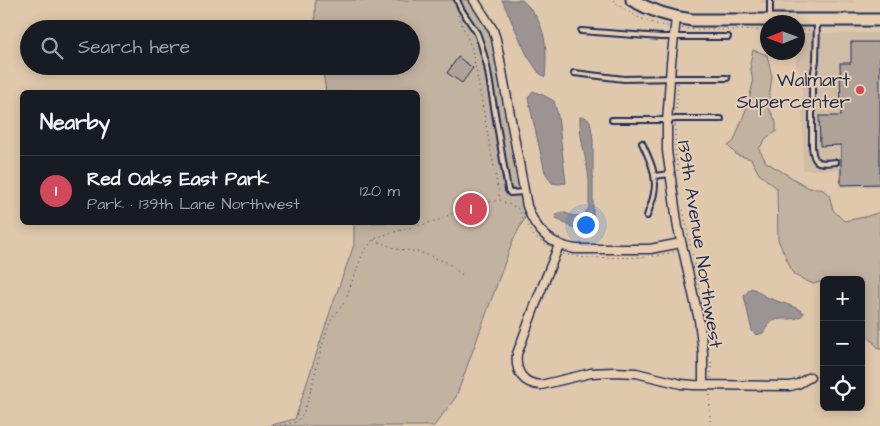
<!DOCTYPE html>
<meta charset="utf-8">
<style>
:root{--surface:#171b24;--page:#242831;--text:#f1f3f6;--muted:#9ea1a6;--line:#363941;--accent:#d1495b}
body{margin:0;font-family:"Architects Daughter",sans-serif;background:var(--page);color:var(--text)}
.controls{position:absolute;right:15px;bottom:15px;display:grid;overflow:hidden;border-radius:8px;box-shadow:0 2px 12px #0003}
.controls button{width:45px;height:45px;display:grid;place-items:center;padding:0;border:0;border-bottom:1px solid var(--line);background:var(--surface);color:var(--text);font:25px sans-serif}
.compass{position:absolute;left:760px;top:15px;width:45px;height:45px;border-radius:50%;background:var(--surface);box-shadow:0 2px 12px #0003;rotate:269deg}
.you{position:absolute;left:585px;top:224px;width:18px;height:18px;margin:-12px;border:4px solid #fff;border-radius:50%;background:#1a73e8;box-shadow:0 0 0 8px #1a73e833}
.badge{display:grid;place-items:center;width:32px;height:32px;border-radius:50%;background:var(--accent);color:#fff;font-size:16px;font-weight:700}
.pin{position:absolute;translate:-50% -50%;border:2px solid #fff;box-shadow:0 1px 5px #0006}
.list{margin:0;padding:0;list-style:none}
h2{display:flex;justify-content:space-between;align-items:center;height:65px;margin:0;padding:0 20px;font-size:21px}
h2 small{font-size:16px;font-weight:400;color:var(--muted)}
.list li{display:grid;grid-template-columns:32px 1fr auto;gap:15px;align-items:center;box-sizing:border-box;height:70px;padding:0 20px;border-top:1px solid var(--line)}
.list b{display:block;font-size:19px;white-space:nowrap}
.list p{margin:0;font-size:16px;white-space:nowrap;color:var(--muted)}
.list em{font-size:16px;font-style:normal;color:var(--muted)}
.icon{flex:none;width:28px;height:28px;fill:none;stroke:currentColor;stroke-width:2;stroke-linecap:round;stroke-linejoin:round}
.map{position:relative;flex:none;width:880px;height:426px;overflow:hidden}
.search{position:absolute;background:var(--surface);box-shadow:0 2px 12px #0003;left:20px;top:20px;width:400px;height:55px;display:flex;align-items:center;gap:12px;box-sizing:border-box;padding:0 18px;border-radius:28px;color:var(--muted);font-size:19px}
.panel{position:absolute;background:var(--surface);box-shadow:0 2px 12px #0003;left:20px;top:90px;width:400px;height:135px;border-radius:8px}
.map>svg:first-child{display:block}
</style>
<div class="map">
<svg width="880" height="426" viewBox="0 0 880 426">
<rect width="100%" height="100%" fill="#e0c8ac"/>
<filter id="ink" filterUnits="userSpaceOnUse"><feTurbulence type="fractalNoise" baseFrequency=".02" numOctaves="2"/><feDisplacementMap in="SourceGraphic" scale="10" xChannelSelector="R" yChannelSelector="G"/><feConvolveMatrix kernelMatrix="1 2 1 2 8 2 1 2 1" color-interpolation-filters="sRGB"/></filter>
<g filter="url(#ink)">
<!-- built -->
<path fill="#d1bda6" d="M761,0H854V3H761Z
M798,33H880V196L879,187H839V170H803L802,79L796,65V53L798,52Z"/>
<!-- green -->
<path fill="#c2b2a0" stroke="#6e707f" d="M315,0H469L489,33L493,44L522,202L526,216L513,240L456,397L434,426H268L295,419L332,306L354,245V223L418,222V92H326L322,66H411V29H317L315,18Z
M753,50L767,55L772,77L768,106L776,122V132L766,138L759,149L766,162L809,188H821L829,195L833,210L844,221L865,217L880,212V350L861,328V280H824V281L813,284L794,275L778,240L777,188L759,174L751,159L737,155L728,146L734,141L748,104L753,83L750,63Z"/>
<!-- water -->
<path fill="#9c9492" stroke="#686c7d" d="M502,0H522C526,4 532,9 535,15C547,33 547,56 545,77L539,73L527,55Z
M533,91L543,95L554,101L558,117L566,183L558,184L552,183L545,172L528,98Z
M580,117H585L590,121L593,140V217C582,235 571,228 556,218L557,214L562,212L574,216L583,215L589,208C589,199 589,189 589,180C587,159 579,139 580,117Z
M751,288C759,291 759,293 765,296C778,303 793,304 804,313C798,323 783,316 773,321C768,323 766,329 763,333L756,335L752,331L744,296Z"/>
<!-- building -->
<path fill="#afa298" stroke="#1b2f5e" d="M851,42H880V184L841,185V145L820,146L819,116H841L840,63H851Z
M458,57L473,68L462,83L447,73Z"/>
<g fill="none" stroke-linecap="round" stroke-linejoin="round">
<!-- lane casing -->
<g stroke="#1b2f5e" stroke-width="8">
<path id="lane" d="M457,0L461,9L477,33L481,44L487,66L508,190L510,193L524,192
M770,0V19
M817,23L816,60L812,84V147C814,166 819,163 836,162
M581,31L661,37H728
M574,73L624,79L678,78H727
M612,120H667L676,119H721
M642,143C649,158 658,176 654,193C653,201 649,209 647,216
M654,176L670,174"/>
</g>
<!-- street casing -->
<g stroke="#1b2f5e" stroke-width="11">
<path id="street" d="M474,0L493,30L496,39L527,206C535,230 551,245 575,249H650L681,243
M676,18L671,63L667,124V151L678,228L699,320L703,352V385
M559,245L539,295L517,354C515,372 523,384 541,385L591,373L614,372L636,373L681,384L694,385L790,386L798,384L810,377"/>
</g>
<!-- secondary casing -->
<g stroke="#1b2f5e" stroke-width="15">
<path id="secondary" d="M632,0C651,11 670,17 692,20H880"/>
</g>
<!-- path -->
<path stroke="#1b2f5e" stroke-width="1" stroke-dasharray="1 4" stroke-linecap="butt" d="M613,0C627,13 648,24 668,26
M458,15L472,49L500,200C505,204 511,204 517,208C521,211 522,216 524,220
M682,28L696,30H768
M798,30H812
M676,114L678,83
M675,125V151L678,171
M683,210L701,296
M528,226L534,236L547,246
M374,240L397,249L419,252L438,259L448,263L465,277
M563,254L585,258L647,257
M653,256L675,252L676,251
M708,329L709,338
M711,378V362
M280,426L296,422L303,414L309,397L322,346L328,327L333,317L344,303L363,253L373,240L383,235L439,220L467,206L499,200
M710,426V392"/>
<!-- lane -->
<use href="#lane" stroke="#e8ceaf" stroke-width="4"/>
<!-- street -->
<use href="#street" stroke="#e8ceaf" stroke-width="8"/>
<!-- secondary -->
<use href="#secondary" stroke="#e8ceaf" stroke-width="11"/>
</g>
</g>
<!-- markers -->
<circle fill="#d1495b" stroke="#e8ceaf" stroke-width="2" cx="860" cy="90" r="5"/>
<g text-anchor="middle" stroke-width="4" stroke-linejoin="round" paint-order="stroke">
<!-- poi labels -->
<g font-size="19" fill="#1b2f5e" stroke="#e8ceaf" text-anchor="end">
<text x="850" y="86">Walmart<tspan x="850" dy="22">Supercenter</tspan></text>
</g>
<!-- street labels -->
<g font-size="19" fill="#1b2f5e" stroke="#e8ceaf">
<text transform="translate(701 244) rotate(81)" y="7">139th Avenue Northwest</text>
</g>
</g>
</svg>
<div class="controls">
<button>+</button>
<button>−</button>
<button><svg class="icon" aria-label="locate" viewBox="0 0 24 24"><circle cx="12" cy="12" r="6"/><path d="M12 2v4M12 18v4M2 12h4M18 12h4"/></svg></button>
</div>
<svg class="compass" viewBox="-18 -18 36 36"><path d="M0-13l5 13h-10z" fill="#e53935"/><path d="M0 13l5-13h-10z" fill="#9ea1a6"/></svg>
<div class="you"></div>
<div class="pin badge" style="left:471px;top:209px">1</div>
<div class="search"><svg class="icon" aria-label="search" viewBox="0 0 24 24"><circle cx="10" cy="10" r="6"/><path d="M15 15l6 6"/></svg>Search here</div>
<section class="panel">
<h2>Nearby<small></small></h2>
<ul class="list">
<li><span class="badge">1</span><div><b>Red Oaks East Park</b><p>Park · 139th Lane Northwest</p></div><em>120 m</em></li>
</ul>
</section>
</div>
